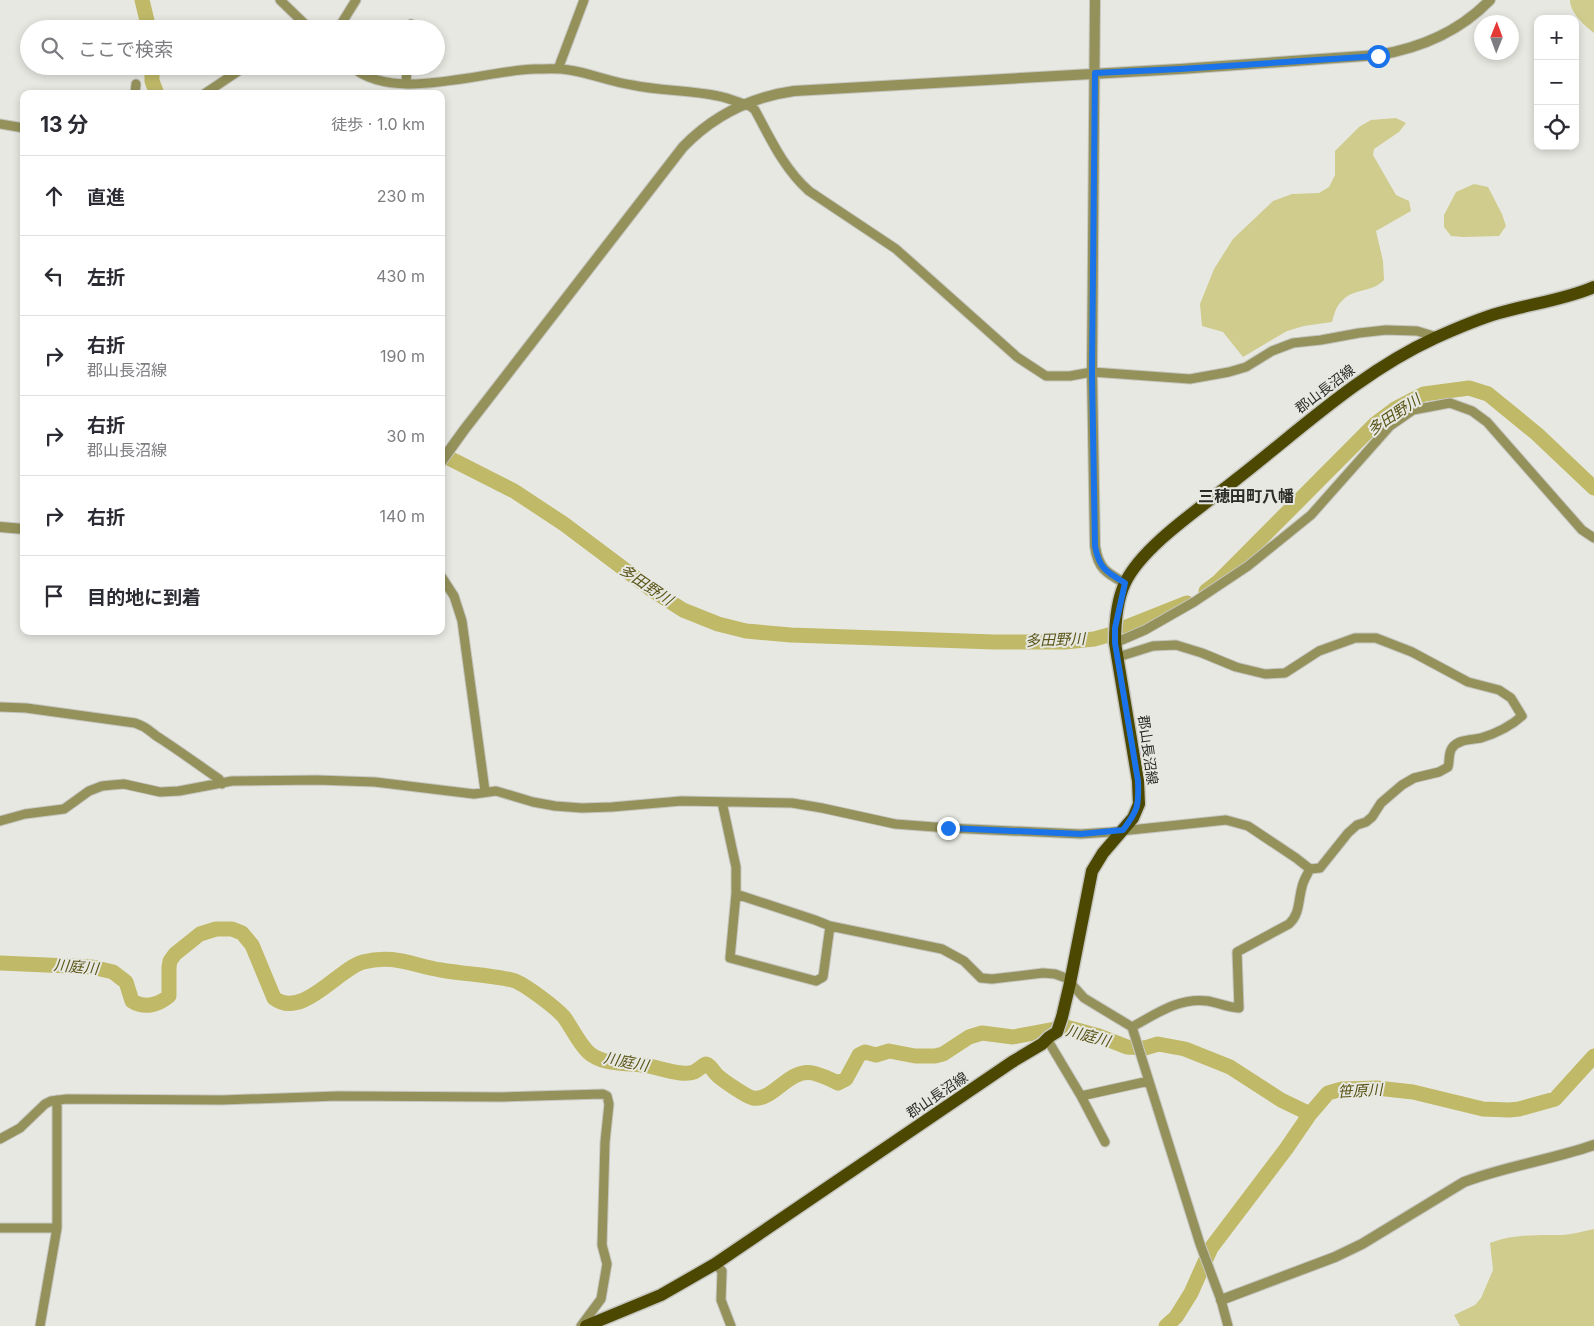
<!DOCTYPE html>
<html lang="ja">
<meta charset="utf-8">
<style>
:root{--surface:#fff;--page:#f2f2f3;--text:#2b2b33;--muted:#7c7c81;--line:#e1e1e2}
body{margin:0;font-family:Inter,"Noto Sans JP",sans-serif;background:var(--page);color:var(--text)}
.controls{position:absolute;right:15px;top:15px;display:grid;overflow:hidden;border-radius:10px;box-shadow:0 2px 8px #0003}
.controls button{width:45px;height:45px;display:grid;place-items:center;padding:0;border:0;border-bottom:1px solid var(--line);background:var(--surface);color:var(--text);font:25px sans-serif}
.compass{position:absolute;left:1474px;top:15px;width:45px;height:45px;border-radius:50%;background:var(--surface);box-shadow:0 2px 8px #0003;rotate:1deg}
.stop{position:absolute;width:15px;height:15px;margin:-11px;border:4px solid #1a73e8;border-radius:50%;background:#fff}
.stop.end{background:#1a73e8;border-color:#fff;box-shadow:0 1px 5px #0008}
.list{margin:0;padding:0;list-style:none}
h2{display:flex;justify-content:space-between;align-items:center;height:65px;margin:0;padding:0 20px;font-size:21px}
h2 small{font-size:16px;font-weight:400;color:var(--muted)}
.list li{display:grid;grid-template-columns:32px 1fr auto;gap:15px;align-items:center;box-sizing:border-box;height:80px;padding:0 20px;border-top:1px solid var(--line)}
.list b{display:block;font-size:19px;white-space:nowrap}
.list p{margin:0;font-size:16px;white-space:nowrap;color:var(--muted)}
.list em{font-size:16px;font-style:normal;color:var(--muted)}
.icon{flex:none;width:28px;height:28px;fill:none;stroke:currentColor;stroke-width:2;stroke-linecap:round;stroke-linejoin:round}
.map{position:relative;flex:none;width:1594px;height:1326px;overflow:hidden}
.search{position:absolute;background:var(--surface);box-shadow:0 2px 8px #0003;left:20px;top:20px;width:425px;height:55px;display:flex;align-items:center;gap:12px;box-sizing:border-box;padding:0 18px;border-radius:28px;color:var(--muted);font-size:19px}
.panel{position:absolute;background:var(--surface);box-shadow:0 2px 8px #0003;left:20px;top:90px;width:425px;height:545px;border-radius:10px}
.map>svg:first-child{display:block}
</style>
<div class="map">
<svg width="1594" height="1326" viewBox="0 0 1594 1326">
<rect width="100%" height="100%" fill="#e8e8e2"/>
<!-- green -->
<path fill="#cfcc8e" d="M1570,0H1594V33C1585,26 1570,13 1570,0Z
M1396,118L1406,123L1399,132L1374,149L1373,155L1396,195L1409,201L1411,211L1376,231L1383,261L1384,280C1372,293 1353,288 1342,301C1336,306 1334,315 1332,322L1304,326L1287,331L1243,357L1223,332L1202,326L1200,304L1214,269L1233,239L1273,201L1292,194L1319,193L1329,187L1335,175V151L1359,127L1371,120Z
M1474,184L1488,187L1502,214L1506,226L1499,236L1463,237L1451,236L1444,227V215L1456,192Z
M1594,1229V1326H1460L1454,1315L1475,1305L1481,1298L1493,1270L1490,1243C1513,1234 1538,1235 1563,1235C1573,1234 1584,1231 1594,1229Z"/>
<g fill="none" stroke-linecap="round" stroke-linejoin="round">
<!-- river -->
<path stroke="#bfb968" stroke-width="15" d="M142,0L149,29
M152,66V81L157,94
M441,454L514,491L564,524L652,590L683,610L718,624L746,631L791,635L994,642H1065L1094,639L1116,633L1124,628L1187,603
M1206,591L1218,582L1375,424L1395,409L1424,394L1469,388L1488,394L1537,434L1594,488
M0,963L92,967L113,972L126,982L132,1001C145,1009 158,1005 169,996V967L170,961L175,954L200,934L216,929H232L242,933L252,945L274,998C302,1020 338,969 363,962C393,954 412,965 441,970C464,974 489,975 512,980C524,983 556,1008 564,1017C572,1028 578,1042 588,1052C602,1065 624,1063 642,1065C656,1066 681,1077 694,1072C698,1070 702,1066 706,1064C711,1066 713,1071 717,1075C722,1080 747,1097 753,1098C774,1101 788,1068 813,1073C821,1075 830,1079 838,1083L846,1079L859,1055L865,1052L876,1055L889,1051L915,1056H935L943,1054L969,1037L982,1033L1013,1037L1066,1027L1099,1036L1127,1047L1145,1048L1158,1044L1185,1049L1230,1067L1281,1100L1310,1114
M1166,1326L1176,1317L1191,1293L1211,1248L1286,1149L1310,1114L1328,1093L1342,1089L1377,1088L1413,1092L1483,1109L1509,1110L1519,1109L1555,1099L1594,1056"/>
<!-- minor casing -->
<g stroke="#c6c6c1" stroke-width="11">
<path id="minor" d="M280,0L310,29
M338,29L356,0
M409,29L411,24
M351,66C392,104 485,70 535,69C546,69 558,68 569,70C590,73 610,82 632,85C660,91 690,90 718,96C729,98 740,103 750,106L755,110C770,138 784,169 809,191L896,249L1017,357L1046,376H1070L1092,372L1190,379L1229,372L1246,367L1272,351L1293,343L1321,340L1359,333L1386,330L1417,331L1437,337
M558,69L584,0
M406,84L407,66
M135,94L136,84
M204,94L246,66
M0,124L24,128
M441,576L454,596L462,621L485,791
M1115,643L1145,630L1194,602L1248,566L1311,515L1390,426L1413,410L1450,403L1472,411L1487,422L1582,530L1594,538
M0,707L26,708L135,723C150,728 149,732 161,739C181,752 200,766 219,779L222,784
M722,802L736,867V894L730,958L816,981L823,977L830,926
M0,821L25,814L64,809L89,791L102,786L112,785L124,784L160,792L179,791L232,781L317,780L375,782L474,794L496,791L533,802L555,806L582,808L612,807L681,801L792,803L822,808L895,824L948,828L1081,834L1111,832L1226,820L1248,826L1296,858L1310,869L1320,868L1348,833L1357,825L1366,822L1372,817L1381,803L1402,785L1414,778L1439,772L1448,767C1450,760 1448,754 1452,748C1458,739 1472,740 1481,738C1494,734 1511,726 1522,716L1511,698L1499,690L1468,682L1412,652L1376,638H1355L1319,651L1285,673L1265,674L1236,667L1202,653L1176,645L1153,646L1118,657
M736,894L815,920L830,926L942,949L964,961L981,978L992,979L1043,973L1055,974L1066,978L1084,998L1132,1027L1200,1244L1221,1300L1228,1326
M1132,1027C1156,1014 1179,997 1208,1001C1218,1003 1228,1007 1239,1008L1237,952L1289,924C1300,914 1298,901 1302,887C1303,881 1307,875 1310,869
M1047,1039L1081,1096L1105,1142
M1081,1096L1149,1081
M0,1139L20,1128L45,1104L51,1101L67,1099L222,1100L338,1096L501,1097L603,1094L607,1096L609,1104L605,1142L602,1245L607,1264L601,1299L581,1326
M0,1228H57
M715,1264L722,1271L721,1300L731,1326
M40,1326L57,1228V1100"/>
</g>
<!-- tertiary casing -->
<g stroke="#c6c6c1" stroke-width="12">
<path id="tertiary" d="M1095,0L1092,372L1095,546C1098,568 1106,573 1125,583
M441,462L464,430L683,147C713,116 751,97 794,91L1180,69L1378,55C1421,48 1459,32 1490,0
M0,527L24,529
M1221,1300L1335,1257L1362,1244L1464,1182C1506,1166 1551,1160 1594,1145"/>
</g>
<!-- primary casing -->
<g stroke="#c6c6c1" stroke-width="15">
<path id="primary" d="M586,1326L661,1295L715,1264L1012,1062L1042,1044L1049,1037L1057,1032L1062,1017L1070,983L1092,871L1103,853L1133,818L1139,804L1138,781L1115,643C1115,624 1117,600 1125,583C1143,545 1205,505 1238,478C1302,428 1361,372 1435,338C1455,329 1478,319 1499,313C1530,304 1564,300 1594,287"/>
</g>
<!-- minor -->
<use href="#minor" stroke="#94915b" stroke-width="9"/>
<!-- tertiary -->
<use href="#tertiary" stroke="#94915b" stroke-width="10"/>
<!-- primary -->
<use href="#primary" stroke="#4d4801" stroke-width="12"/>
</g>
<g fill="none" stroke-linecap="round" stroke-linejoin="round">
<!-- route -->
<path stroke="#1a73e8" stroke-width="6" d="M948,828L1081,834L1123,830C1138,810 1139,806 1138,781L1115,643V628L1125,583C1106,572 1099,568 1095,546L1092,372L1095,73L1180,69L1378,56"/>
</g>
<g text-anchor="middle" stroke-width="4" stroke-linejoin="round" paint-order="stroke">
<!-- street labels -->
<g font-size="14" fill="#2b2b28" stroke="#e8e8e2">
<text transform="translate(1325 389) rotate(-37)" y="5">郡山長沼線</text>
<text transform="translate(1148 750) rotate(82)" y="5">郡山長沼線</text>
<text transform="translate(937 1095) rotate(-34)" y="5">郡山長沼線</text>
</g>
<!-- water labels -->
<g font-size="15" font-style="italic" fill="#585417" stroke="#e8e8e2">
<text transform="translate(1394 415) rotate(-34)" y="5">多田野川</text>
<text transform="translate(646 585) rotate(34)" y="5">多田野川</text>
<text transform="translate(1055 640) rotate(-2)" y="5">多田野川</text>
<text transform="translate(76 967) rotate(5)" y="5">川庭川</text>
<text transform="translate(1088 1036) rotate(15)" y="5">川庭川</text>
<text transform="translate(626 1062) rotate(11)" y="5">川庭川</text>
<text transform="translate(1360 1091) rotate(-3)" y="5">笹原川</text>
</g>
<!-- quarter labels -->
<g font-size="16" font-weight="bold" fill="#2b2b28" stroke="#e8e8e2">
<text x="1246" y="502">三穂田町八幡</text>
</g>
</g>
</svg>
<div class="controls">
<button>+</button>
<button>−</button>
<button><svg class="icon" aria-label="locate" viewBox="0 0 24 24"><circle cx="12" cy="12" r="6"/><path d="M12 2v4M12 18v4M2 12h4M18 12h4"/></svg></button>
</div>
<svg class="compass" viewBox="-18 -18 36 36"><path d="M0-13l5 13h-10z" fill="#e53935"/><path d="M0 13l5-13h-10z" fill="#7c7c81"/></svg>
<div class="stop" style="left:1378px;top:56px"></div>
<div class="stop end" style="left:948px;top:828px"></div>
<div class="search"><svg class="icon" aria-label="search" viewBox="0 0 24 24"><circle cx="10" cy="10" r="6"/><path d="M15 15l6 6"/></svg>ここで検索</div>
<section class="panel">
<h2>13 分<small>徒歩 · 1.0 km</small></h2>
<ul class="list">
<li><svg class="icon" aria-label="ahead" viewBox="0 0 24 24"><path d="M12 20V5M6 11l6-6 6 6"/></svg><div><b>直進</b></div><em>230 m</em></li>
<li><svg class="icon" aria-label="left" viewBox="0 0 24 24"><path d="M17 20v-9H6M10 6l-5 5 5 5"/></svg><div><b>左折</b></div><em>430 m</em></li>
<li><svg class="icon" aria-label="right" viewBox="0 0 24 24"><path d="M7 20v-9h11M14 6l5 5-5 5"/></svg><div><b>右折</b><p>郡山長沼線</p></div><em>190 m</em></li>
<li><svg class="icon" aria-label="right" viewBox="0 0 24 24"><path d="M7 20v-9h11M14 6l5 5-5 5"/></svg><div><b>右折</b><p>郡山長沼線</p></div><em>30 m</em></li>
<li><svg class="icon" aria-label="right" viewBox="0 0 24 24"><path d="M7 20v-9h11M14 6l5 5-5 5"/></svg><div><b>右折</b></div><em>140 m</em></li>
<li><svg class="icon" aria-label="arrive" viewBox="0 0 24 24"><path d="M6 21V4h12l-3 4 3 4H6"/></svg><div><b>目的地に到着</b></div></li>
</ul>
</section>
</div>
